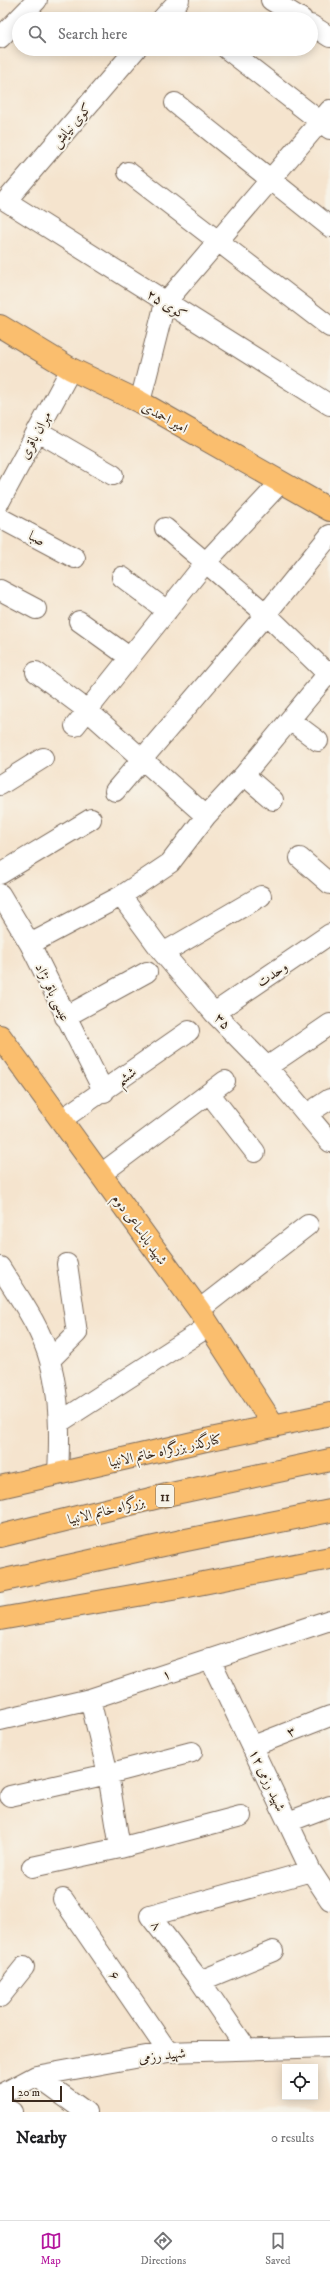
<!DOCTYPE html>
<meta charset="utf-8">
<style>
:root{--surface:#fff;--page:#f6f6f6;--text:#202124;--muted:#757577;--line:#e0e0e0;--accent:#b5179e}
body{margin:0;font-family:"IM FELL DW Pica",Amiri,serif;background:var(--page);color:var(--text)}
.controls{position:absolute;right:12px;bottom:12px;display:grid;overflow:hidden;border-radius:0px;box-shadow:0 2px 10px #0003}
.controls button{width:36px;height:36px;display:grid;place-items:center;padding:0;border:0;border-bottom:1px solid var(--line);background:var(--surface);color:var(--text);font:20px sans-serif}
.scale{position:absolute;left:12px;bottom:10px;width:50px;box-sizing:border-box;padding-left:4px;border:2px solid #3b2a1e;border-top:0;font-size:11px;line-height:14px;white-space:nowrap;color:#3b2a1e;-webkit-text-stroke:3px #f7f3e8;paint-order:stroke}
.list{margin:0;padding:0;list-style:none}
h2{display:flex;justify-content:space-between;align-items:center;height:52px;margin:0;padding:0 16px;font-size:17px}
h2 small{font-size:13px;font-weight:400;color:var(--muted)}
.icon{flex:none;width:22px;height:22px;fill:none;stroke:currentColor;stroke-width:2;stroke-linecap:round;stroke-linejoin:round}
.map{position:relative;flex:none;width:330px;height:2112px;overflow:hidden}
.search{position:absolute;background:var(--surface);box-shadow:0 2px 10px #0003;left:12px;right:12px;top:12px;height:44px;display:flex;align-items:center;gap:10px;box-sizing:border-box;padding:0 14px;border-radius:22px;color:var(--muted);font-size:15px}
.sheet{height:108px;background:var(--surface)}
nav{display:flex;justify-content:space-around;align-items:center;box-sizing:border-box;height:56px;border-top:1px solid var(--line);background:var(--surface);font-size:11px;color:var(--muted)}
nav a{display:grid;justify-items:center;gap:2px}
nav .on{color:var(--accent)}
.map>svg:first-child{display:block}
</style>
<div class="map">
<svg width="330" height="2112" viewBox="0 0 330 2112">
<rect width="100%" height="100%" fill="#f7f3e8"/>
<filter id="ink" filterUnits="userSpaceOnUse"><feTurbulence type="fractalNoise" baseFrequency=".025" numOctaves="2"/><feDisplacementMap in="SourceGraphic" scale="8" xChannelSelector="R" yChannelSelector="G"/><feConvolveMatrix kernelMatrix="1 2 1 2 8 2 1 2 1" color-interpolation-filters="sRGB"/></filter>
<filter id="wash" filterUnits="userSpaceOnUse"><feTurbulence type="fractalNoise" baseFrequency=".012" numOctaves="4" result="noise"/><feDisplacementMap in="SourceGraphic" scale="16" xChannelSelector="R" yChannelSelector="G"/><feGaussianBlur stdDeviation="0.9" result="paint"/><feColorMatrix in="noise" values="0 0 0 0 0 0 0 0 0 0 0 0 0 0 0 0 0 1.4 0 .05"/><feComposite in="paint" operator="in"/></filter>
<g filter="url(#wash)">
<rect width="100%" height="100%" fill="#f5e4ce"/>
</g>
<g filter="url(#ink)">
<g fill="none" stroke-linecap="round" stroke-linejoin="round">
<!-- minor casing -->
<g stroke="#7c6b5c" stroke-width="22">
<path id="minor" d="M271,0L302,19
M162,19L179,0
M311,25L330,37
M0,38L37,0
M136,49L6,201L330,405
M227,49L330,129
M175,103L330,227
M128,172L330,327
M140,402L165,303L330,110
M37,431L113,475
M0,501L71,369
M0,518L75,558
M165,528L266,614L330,676
M122,577L167,611
M0,590L36,609
M79,621L129,657
M36,672L87,710L206,816
M290,720L318,741
M75,726L206,562L281,482
M244,775L273,800
M0,785L43,758
M115,791L266,614L330,535
M300,858L330,884
M0,874L91,819
M0,894L30,944L104,1092
M121,896L163,953L214,1013L267,1067L330,1142
M30,944L121,896L170,863L206,816L244,775L330,671
M163,953L261,896
M214,1013L330,934
M65,1017L147,972
M267,1067L330,1024
M209,1093L255,1152
M307,1114L330,1099
M61,1120L189,1031
M101,1174L225,1081
M0,1267C18,1296 41,1327 50,1361C60,1398 60,1435 58,1473
M199,1310L308,1225
M50,1360L77,1333L67,1264
M60,1422L209,1326
M210,1659L311,1871L330,1900
M90,1699L108,1774L120,1848
M0,1720L90,1699L330,1620
M253,1746L330,1716
M10,1796L108,1774L192,1752
M288,1822L330,1806
M32,1867L120,1848L241,1816
M63,1899L168,2052
M200,1981L273,1951
M0,1997L24,1967
M246,2048L200,1981L150,1916L311,1871
M36,2076L86,2112
M0,2095L36,2076L168,2052L330,2047
M0,2106L12,2112"/>
</g>
<!-- major casing -->
<g stroke="#7c6b5c" stroke-width="24">
<path id="major" d="M0,326L71,369L140,402L330,510
M0,1036L199,1310L274,1426
M0,1487L206,1440L330,1414
M0,1619L178,1588L330,1558"/>
</g>
<!-- highway casing -->
<g stroke="#7c6b5c" stroke-width="24">
<path id="highway" d="M0,1536L171,1494L330,1460
M0,1581L186,1540L330,1511"/>
</g>
<!-- minor -->
<use href="#minor" stroke="#fff" stroke-width="20"/>
<!-- major -->
<use href="#major" stroke="#fabe6e" stroke-width="22"/>
<!-- highway -->
<use href="#highway" stroke="#fabe6e" stroke-width="22"/>
</g>
</g>
<g text-anchor="middle" stroke-width="4" stroke-linejoin="round" paint-order="stroke">
<!-- shield labels -->
<rect fill="#f7f3e8" stroke="#73665b" stroke-width="1" x="156" y="1485" width="18" height="22" rx="3"/>
<g font-size="13" font-weight="bold" fill="#3b2a1e">
<text x="165" y="1501">11</text>
</g>
<!-- street labels -->
<g font-size="14" fill="#3b2a1e" stroke="#f7f3e8">
<text transform="translate(71 125) rotate(-49)" y="5">کوی نیایش</text>
<text transform="translate(167 304) rotate(32)" y="5">کوی ۲۵</text>
<text transform="translate(165 417) rotate(29)" y="5">امیر احمدی</text>
<text transform="translate(35 435) rotate(-62)" y="5">مهران باقری</text>
<text transform="translate(37 538) rotate(29)" y="5">صبا</text>
<text transform="translate(272 974) rotate(-34)" y="5">وحدت</text>
<text transform="translate(53 992) rotate(64)" y="5">عیسی باقر نژاد</text>
<text transform="translate(223 1021) rotate(46)" y="5">۳۵</text>
<text transform="translate(126 1076) rotate(-36)" y="5">ششم</text>
<text transform="translate(140 1229) rotate(54)" y="5">شهید باباساعی دوم</text>
<text transform="translate(165 1450) rotate(-12)" y="5">کنارگذر بزرگراه خاتم الانبیا</text>
<text transform="translate(106 1510) rotate(-14)" y="5">بزرگراه خاتم الانبیا</text>
<text transform="translate(166 1674) rotate(-18)" y="5">۱</text>
<text transform="translate(291 1731) rotate(-22)" y="5">۳</text>
<text transform="translate(268 1780) rotate(65)" y="5">شهید رزمی ۱۲</text>
<text transform="translate(157 1925) rotate(55)" y="5">۸</text>
<text transform="translate(115 1975) rotate(56)" y="5">۶</text>
<text transform="translate(162 2055) rotate(-7)" y="5">شهید رزمی</text>
</g>
</g>
</svg>
<div class="controls">
<button><svg class="icon" aria-label="locate" viewBox="0 0 24 24"><circle cx="12" cy="12" r="6"/><path d="M12 2v4M12 18v4M2 12h4M18 12h4"/></svg></button>
</div>
<div class="scale">20 m</div>
<div class="search"><svg class="icon" aria-label="search" viewBox="0 0 24 24"><circle cx="10" cy="10" r="6"/><path d="M15 15l6 6"/></svg>Search here</div>
</div>
<section class="sheet">
<h2>Nearby<small>0 results</small></h2>
<ul class="list">
</ul>
</section>
<nav>
<a class="on"><svg class="icon" aria-label="map" viewBox="0 0 24 24"><path d="M3 6l6-2 6 2 6-2v14l-6 2-6-2-6 2zM9 4v14M15 6v14"/></svg>Map</a>
<a><svg class="icon" aria-label="directions" viewBox="0 0 24 24"><path d="M12 3l9 9-9 9-9-9zM9 14v-3h6M13 9l2 2-2 2"/></svg>Directions</a>
<a><svg class="icon" aria-label="saved" viewBox="0 0 24 24"><path d="M7 4h10v16l-5-4-5 4z"/></svg>Saved</a>
</nav>
